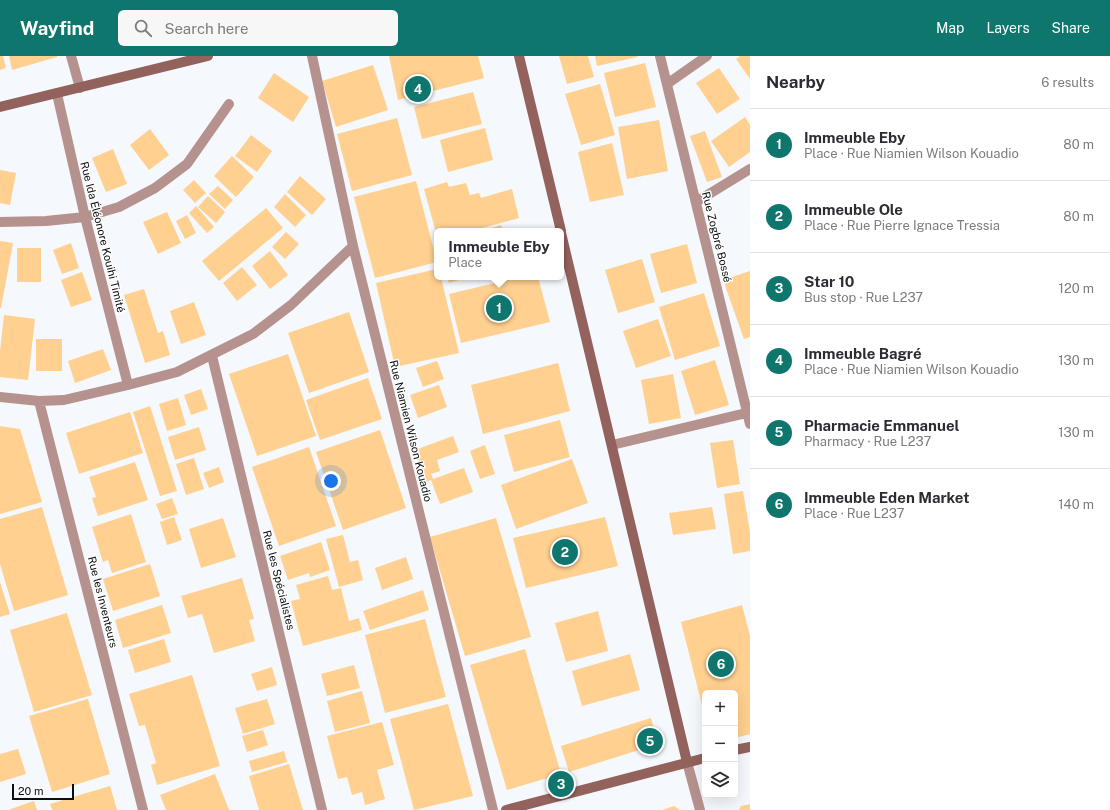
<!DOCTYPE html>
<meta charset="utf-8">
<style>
:root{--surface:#fff;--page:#f7f7f7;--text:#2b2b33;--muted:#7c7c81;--line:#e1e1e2;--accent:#0f766e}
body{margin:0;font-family:"Public Sans",sans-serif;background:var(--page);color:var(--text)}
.controls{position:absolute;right:12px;bottom:12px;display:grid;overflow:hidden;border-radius:6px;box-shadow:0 4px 16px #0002}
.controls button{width:36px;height:36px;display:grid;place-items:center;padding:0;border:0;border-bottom:1px solid var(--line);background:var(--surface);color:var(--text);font:20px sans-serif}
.scale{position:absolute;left:12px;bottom:10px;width:62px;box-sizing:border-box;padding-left:4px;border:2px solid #0d0e0f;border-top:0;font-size:11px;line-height:14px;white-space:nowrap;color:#0d0e0f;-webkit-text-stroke:3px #fff;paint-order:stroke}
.you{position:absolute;left:331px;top:425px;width:14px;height:14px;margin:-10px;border:3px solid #fff;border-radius:50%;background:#1a73e8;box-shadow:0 0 0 6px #1a73e833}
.badge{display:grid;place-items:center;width:26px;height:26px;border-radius:50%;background:var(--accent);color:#fff;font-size:13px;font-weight:700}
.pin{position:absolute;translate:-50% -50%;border:2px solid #fff;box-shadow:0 1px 4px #0006}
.popup{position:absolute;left:434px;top:172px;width:130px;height:52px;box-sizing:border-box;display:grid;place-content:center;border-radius:6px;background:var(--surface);filter:drop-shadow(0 1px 3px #0005);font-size:13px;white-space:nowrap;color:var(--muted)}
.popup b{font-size:15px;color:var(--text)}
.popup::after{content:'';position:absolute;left:50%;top:100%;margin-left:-8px;border:8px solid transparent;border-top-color:var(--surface)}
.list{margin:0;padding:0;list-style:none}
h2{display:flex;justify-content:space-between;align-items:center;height:52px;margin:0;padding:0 16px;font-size:17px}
h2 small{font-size:13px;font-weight:400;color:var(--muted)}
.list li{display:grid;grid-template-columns:26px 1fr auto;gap:12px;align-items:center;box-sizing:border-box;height:72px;padding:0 16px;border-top:1px solid var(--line)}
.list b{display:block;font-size:15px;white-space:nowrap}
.list p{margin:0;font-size:13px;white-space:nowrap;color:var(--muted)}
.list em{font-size:13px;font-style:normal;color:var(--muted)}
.icon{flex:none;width:22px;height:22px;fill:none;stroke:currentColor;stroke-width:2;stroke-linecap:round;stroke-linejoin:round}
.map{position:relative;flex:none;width:750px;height:754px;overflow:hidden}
header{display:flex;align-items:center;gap:24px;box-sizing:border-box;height:56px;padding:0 20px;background:var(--accent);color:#fff}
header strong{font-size:19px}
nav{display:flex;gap:22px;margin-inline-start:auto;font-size:14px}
.search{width:280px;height:36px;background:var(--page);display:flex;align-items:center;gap:10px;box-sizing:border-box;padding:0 14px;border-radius:6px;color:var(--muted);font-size:15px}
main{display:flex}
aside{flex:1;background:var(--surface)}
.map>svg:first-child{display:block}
</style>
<header>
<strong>Wayfind</strong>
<div class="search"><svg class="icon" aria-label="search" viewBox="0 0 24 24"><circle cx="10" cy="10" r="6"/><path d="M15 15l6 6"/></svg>Search here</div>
<nav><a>Map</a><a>Layers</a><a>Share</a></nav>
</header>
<main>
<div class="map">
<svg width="750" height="754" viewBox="0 0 750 754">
<rect width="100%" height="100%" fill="#f5f8fc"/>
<!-- building -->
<path fill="#ffd08f" d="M0,0H3L6,12L0,14Z
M9,0H57V1L12,14Z
M389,0H478L484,22L398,44Z
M559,0H588L594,21L567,28Z
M595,0H637V1L597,10Z
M740,0H750V23L736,3Z
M645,7L656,51L615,61L604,17Z
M373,9L388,54L336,71L322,25Z
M719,12L740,43L717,58L696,27Z
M274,17L309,41L293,66L258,42Z
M600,28L615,79L581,89L565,38Z
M473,36L482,68L422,83L414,51Z
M745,61L750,69V96L729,111L711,85Z
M397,62L412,119L352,135L337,78Z
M659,64L668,115L627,123L618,71Z
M485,72L493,104L448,116L440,84Z
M150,73L169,99L149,114L130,89Z
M705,75L722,121L707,126L690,80Z
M251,79L272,95L257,116L235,100Z
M612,87L624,139L590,146L578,96Z
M113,93L127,128L106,136L92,102Z
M232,100L254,121L236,141L214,120Z
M0,114L16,117L10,149L0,147Z
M300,120L326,143L312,159L287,136Z
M194,124L206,137L195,147L183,134Z
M416,125L437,206L375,222L354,141Z
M447,126L449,131L466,127L470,139L479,137L481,142L512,133L519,162L471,175H437V180L424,133Z
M218,130L233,144L225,153L209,138Z
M285,138L306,159L295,171L274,151Z
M208,140L225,156L216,167L198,151Z
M196,150L214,171L207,177L189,157Z
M266,152L283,172L219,225L202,205Z
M167,156L181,187L158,198L143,166Z
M187,159L196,177L185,183L176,165Z
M501,169L503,175H483Z
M286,176L299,188L285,203L272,191Z
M0,185L13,187L1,252H0Z
M71,187L79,212L62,218L53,194Z
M687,188L697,227L661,237L650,198Z
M17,192H41V226H17Z
M270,195L288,219L270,233L252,210Z
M642,203L655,246L618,257L605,214Z
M242,211L257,229L237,245L223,227Z
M437,213V221H441L459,297L395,311L376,227Z
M750,215V281L744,283L723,224Z
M82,216L92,244L71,251L61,224Z
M447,221H468L449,227Z
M520,221H538L550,266L461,287L449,238Z
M144,233L158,277L163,275L170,299L145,307L124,239Z
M704,237L720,290L675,304L659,251Z
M194,246L206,279L181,288L170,255Z
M349,256L369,316L309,337L288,277Z
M4,259L35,263L28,324L0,321V295Z
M658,263L671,300L636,312L623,275Z
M36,283H62V315H36Z
M103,293L111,314L75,327L68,305Z
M288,298L316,380L257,400L229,318Z
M715,304L729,349L695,359L681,315Z
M437,305L444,323L423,331L416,312Z
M558,307L570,355L483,378L471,329Z
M673,318L681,362L649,368L641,324Z
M368,322L382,363L320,384L306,344Z
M439,329L447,351L418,362L410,339Z
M201,333L208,353L191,359L184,339Z
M178,342L186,369L167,375L159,348Z
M150,350L177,435L160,440L133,356Z
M130,356L143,397L79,418L66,377Z
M560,364L570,401L514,416L504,379Z
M0,370L20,373L42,446L0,458Z
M199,371L206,394L175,404L168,381Z
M380,374L406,452L343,474L316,396Z
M453,380L459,396L437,404L440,415L431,418L433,423L464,412L473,436L440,448L431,424L426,426L415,394Z
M733,384L740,428L717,432L710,387Z
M485,389L495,418L480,423L470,395Z
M309,391L336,470L279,490L252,411Z
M194,402L204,433L186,439L176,408Z
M572,403L588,447L516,473L501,429Z
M135,406L148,444L98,460L92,442L96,441L89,421Z
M219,411L224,426L209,432L203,417Z
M743,435L750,476V495L733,498L724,438Z
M172,442L178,458L162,463L156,448Z
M42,451L68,539L14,555L0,508V463Z
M712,451L716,473L673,479L669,457Z
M131,458L146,506L112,517L108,504L103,506L92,471Z
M174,461L182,484L167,489L160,466Z
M605,461L618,510L526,532L513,482Z
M223,462L236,501L201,512L189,473Z
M496,462L531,581L465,600L430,481Z
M343,479L350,506L358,504L363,524L339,531L326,483Z
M321,486L330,514L310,521L309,517L288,524L280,500Z
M406,501L413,523L382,534L375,512Z
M150,508L160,540L113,555L103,523Z
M328,520L332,534L341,532L349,565L359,562L362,574L303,590L291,545L300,543L296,529Z
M242,522L254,563L249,564L255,585L214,597L202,558L188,562L181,540Z
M0,526L10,558L0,561Z
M423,534L429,554L370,574L363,555Z
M162,549L171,577L123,592L115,564Z
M742,549L750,580V678L735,682V637H705L704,657L681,566Z
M598,555L608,595L566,606L555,567Z
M67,557L92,639L34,656L10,574Z
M425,563L446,641L385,657L365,579Z
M164,583L171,606L135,617L128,594Z
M525,593L561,718L507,734L470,609Z
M630,598L640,634L582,650L572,615Z
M354,609L360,632L327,640L321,618Z
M272,611L277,629L257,635L251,618Z
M192,619L220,710L157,729L151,709L156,707L145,669L139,670L129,638Z
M362,635L370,667L335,676L327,645Z
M88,643L110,718L52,736L29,660Z
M267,643L275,668L243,678L235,652Z
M448,648L473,740L414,754L390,663Z
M651,662L658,688L569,716L561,690Z
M382,666L394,709L377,714L385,743L365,749L362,736L352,739L347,721L338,723L327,680Z
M263,674L268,689L247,696L242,680Z
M18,693L26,718L0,726V698Z
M284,695L287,706L252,716L249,705Z
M289,708L303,754H259L249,720Z
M215,718L229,754H166L160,739Z
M110,730L117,754H52L50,748Z
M34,745L37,754H8Z
M750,748V754H739L741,750Z
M674,750L680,754H662Z"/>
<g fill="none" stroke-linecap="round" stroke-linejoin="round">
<!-- street -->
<path stroke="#b6928f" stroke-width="10" d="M71,0L80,32
M312,0L353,190L493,754
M660,0L750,368
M667,28L707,0
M57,38L85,161L128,329
M696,146L750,113
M0,166L46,165L85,161L119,151L155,132L187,108L229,48
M212,300L322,754
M0,341L39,345L64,344L128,329L177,316L253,278L291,249L353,190
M39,345L143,754
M612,389L750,356
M687,706L700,754"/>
<!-- secondary -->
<path stroke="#94625d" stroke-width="10" d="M519,0L561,175
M0,51L208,0
M561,177L687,706
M735,694L750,691
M506,754L705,702"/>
</g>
<g text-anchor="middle" stroke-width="3" stroke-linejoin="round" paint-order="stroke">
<!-- street labels -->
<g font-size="11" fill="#0d0e0f" stroke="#fff">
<text transform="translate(103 181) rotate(76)" y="4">Rue Ida Éléonore Kouihi Timité</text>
<text transform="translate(717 181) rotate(76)" y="4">Rue Zogbré Bossé</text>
<text transform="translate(411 375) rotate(76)" y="4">Rue Niamien Wilson Kouadio</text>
<text transform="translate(279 524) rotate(76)" y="4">Rue les Spécialistes</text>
<text transform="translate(103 546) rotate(76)" y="4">Rue les Inventeurs</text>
</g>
</g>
</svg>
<div class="controls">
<button>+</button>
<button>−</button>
<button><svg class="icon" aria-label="layers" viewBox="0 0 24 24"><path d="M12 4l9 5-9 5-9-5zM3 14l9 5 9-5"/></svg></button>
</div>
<div class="scale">20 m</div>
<div class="you"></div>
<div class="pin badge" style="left:499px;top:252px">1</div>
<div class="popup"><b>Immeuble Eby</b>Place</div>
<div class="pin badge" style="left:565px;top:496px">2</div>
<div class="pin badge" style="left:561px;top:728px">3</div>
<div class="pin badge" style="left:418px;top:33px">4</div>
<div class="pin badge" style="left:650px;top:685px">5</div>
<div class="pin badge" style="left:721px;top:608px">6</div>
</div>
<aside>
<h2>Nearby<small>6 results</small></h2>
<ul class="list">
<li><span class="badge">1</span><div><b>Immeuble Eby</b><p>Place · Rue Niamien Wilson Kouadio</p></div><em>80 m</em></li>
<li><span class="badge">2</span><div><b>Immeuble Ole</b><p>Place · Rue Pierre Ignace Tressia</p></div><em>80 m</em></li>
<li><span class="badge">3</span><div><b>Star 10</b><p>Bus stop · Rue L237</p></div><em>120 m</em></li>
<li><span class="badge">4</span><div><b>Immeuble Bagré</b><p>Place · Rue Niamien Wilson Kouadio</p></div><em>130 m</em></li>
<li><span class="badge">5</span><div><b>Pharmacie Emmanuel</b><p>Pharmacy · Rue L237</p></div><em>130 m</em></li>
<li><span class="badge">6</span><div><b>Immeuble Eden Market</b><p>Place · Rue L237</p></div><em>140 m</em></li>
</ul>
</aside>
</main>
